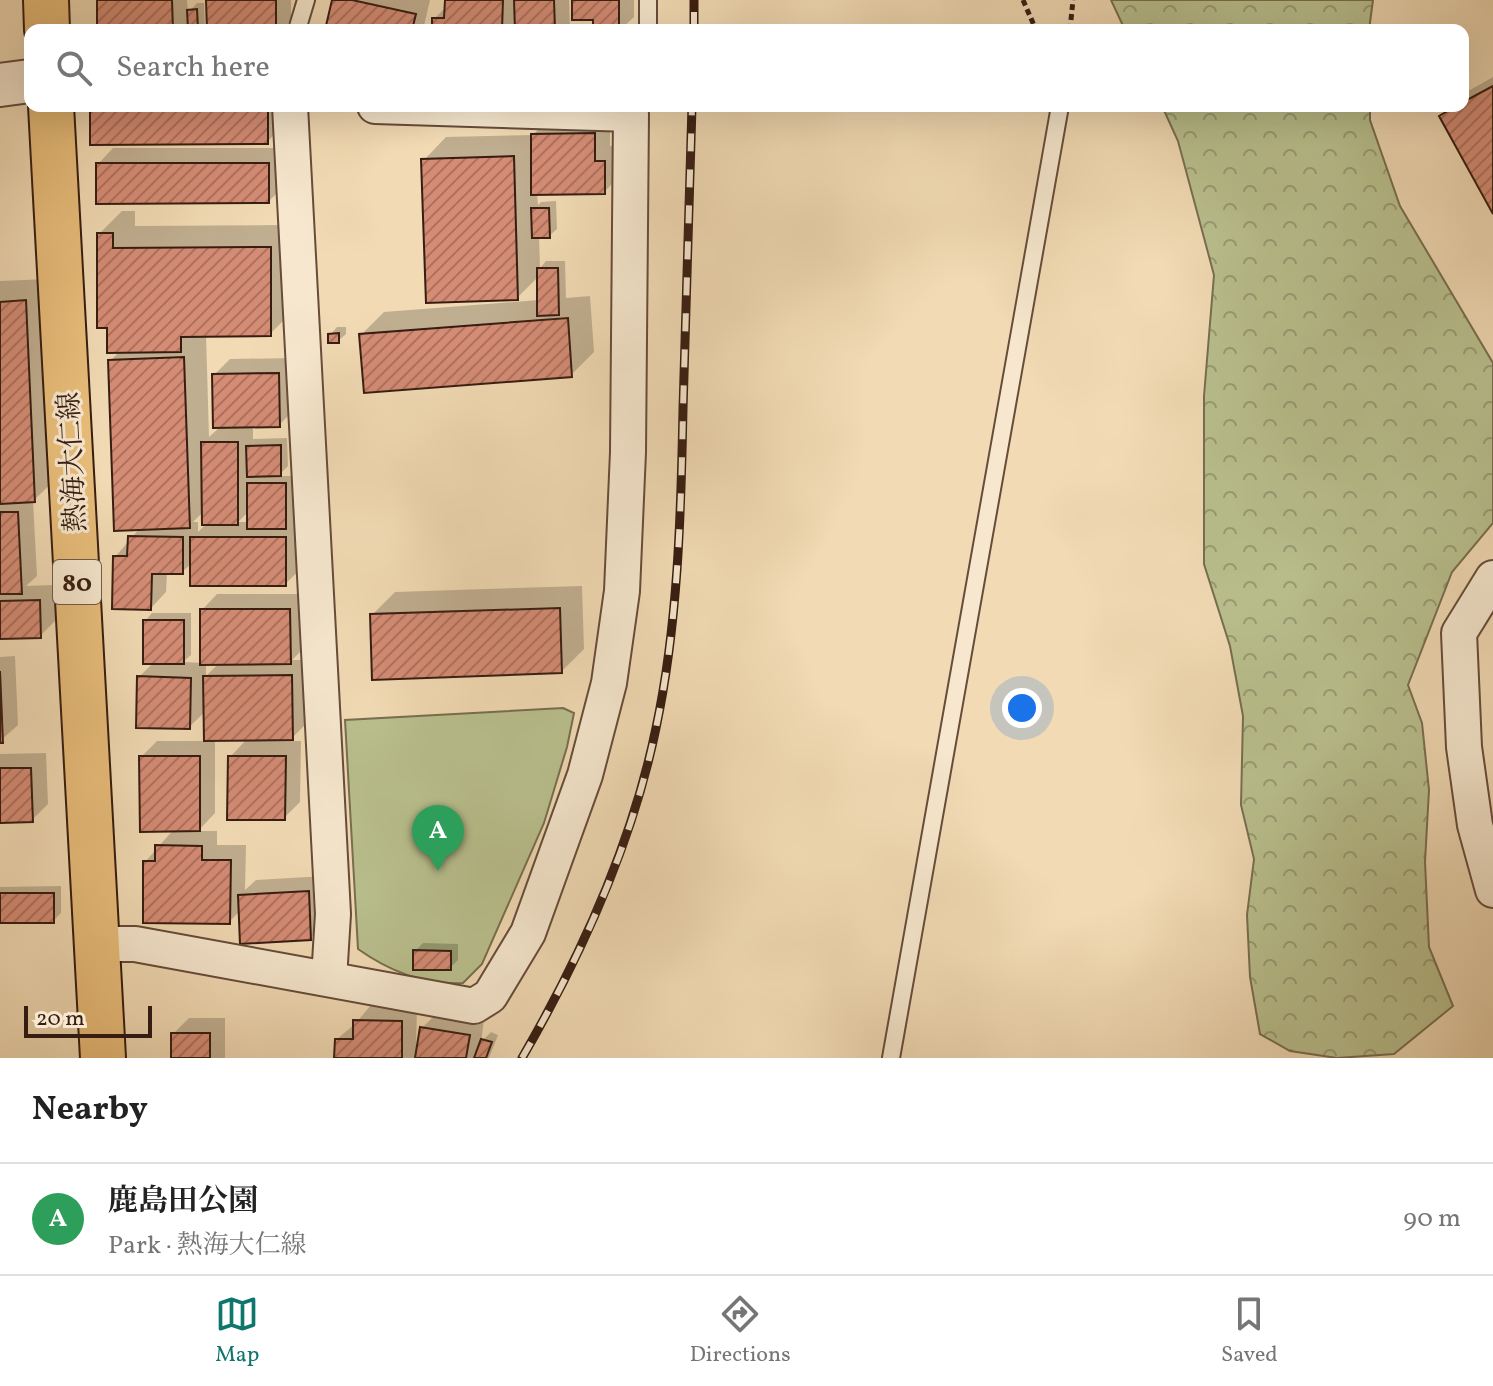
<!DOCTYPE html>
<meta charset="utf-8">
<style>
:root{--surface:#fff;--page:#f2f2f2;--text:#222;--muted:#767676;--line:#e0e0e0;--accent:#0f766e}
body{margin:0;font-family:Vollkorn,"Noto Serif JP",serif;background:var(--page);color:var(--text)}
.scale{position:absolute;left:24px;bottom:20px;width:128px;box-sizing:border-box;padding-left:8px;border:4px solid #371d11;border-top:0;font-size:22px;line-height:28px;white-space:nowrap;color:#371d11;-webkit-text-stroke:6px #f6e7ce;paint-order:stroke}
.you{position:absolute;left:1022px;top:708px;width:28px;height:28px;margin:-20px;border:6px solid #fff;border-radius:50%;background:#1a73e8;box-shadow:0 0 0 12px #1a73e833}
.badge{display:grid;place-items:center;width:52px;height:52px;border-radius:50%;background:var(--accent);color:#fff;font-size:26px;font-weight:700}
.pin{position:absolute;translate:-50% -66px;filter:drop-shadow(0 2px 4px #0008)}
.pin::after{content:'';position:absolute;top:42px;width:28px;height:24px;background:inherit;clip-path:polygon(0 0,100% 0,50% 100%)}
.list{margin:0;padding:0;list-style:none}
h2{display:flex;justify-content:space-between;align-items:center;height:104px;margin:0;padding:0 32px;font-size:34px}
h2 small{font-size:26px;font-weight:400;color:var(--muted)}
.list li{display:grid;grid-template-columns:52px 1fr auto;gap:24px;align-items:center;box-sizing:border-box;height:112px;padding:0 32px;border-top:2px solid var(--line)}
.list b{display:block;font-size:30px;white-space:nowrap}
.list p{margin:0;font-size:26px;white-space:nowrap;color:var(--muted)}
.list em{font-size:26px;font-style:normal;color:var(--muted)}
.icon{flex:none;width:44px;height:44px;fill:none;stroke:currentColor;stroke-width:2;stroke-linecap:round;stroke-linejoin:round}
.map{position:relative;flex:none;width:1493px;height:1058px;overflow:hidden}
.search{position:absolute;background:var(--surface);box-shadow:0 8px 32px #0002;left:24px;right:24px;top:24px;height:88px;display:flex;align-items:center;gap:20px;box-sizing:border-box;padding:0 28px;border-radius:16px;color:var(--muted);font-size:30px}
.sheet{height:216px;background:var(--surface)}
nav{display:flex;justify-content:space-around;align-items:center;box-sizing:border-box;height:112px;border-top:2px solid var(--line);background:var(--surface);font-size:22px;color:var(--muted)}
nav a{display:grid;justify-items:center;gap:4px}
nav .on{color:var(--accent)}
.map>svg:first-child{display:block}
</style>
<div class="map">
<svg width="1493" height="1058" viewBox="0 0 1493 1058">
<defs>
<pattern id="forest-crowns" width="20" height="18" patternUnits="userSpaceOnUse" patternTransform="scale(2)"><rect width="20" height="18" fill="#b9c08e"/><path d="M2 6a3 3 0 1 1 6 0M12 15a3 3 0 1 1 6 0" fill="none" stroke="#979b73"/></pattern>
<pattern id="building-hatch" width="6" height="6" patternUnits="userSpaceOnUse" patternTransform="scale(2)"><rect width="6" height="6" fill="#d58c75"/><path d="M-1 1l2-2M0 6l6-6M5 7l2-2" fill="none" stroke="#ae725f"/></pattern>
</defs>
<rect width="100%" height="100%" fill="#f1dab4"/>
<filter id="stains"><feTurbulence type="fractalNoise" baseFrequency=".0025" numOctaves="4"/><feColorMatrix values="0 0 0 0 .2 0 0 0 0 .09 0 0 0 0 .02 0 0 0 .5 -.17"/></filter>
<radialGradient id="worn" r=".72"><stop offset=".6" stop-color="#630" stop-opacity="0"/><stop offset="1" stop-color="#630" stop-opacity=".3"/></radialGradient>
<!-- forest -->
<path fill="url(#forest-crowns)" stroke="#786e50" stroke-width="2" d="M1111,0H1373L1369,30H1125Z
M1162,106H1370V120L1400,206L1493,363V523L1452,572L1408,685L1422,723L1429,790L1425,862L1429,947L1453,1006L1394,1054L1337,1058L1290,1051L1260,1034L1250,977L1247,915L1254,859L1241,805L1243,716L1230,646L1204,564V396L1214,275L1178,141Z"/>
<!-- park -->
<path fill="#b9c08e" stroke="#786e50" stroke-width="2" d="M563,708L574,713L567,747L544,823L482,964L463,983C425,985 389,971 358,949L345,720Z"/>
<!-- shadow -->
<path fill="#0003" fill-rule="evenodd" d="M99,0H187L188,13L197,3H204L205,29L99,30Z
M208,0H291V20L282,30H209Z
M335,0H430L423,30H327Z
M447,0H569L570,30H434V19L446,7Z
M574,0H634V17L620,30H595V18Z
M1493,77V210L1441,116L1451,106H1463V94Z
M92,106H290V119L267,142Z
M610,118V146H620V176L604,192L537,193L538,205L541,202L556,201L557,229L549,236H539L540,268L546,261H565L566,298L590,296L594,352L571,375L361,335L384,312L539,300V276L517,298L424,160L446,137L533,135L548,119Z
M113,148H284V186L269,201L98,164Z
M122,211H135V226L293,225V311L270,334L206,335L209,437L221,426L214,375L230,359L294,358L295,409L279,425H253V439L287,438L288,466L278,476H293V522H301V569L285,584L192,563L182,572H167L166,592L151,608L115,557L140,528L110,361L120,351L109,326L99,234ZM204,511V526L198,532V522H193ZM249,511V522H238Z
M48,279L57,478L33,501L37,576L26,586L55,585L56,620L40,636L0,637V281Z
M337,327H346V334L338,341L330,335Z
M582,586L584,649L562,671L372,615L395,592Z
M217,594H305L306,646L292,660H307L308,722L289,741H301L300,802L284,818L230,757L248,738L215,739V813L198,831H217V845H246L245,890L256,880L324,876L326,922L310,938L241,910L229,922L145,862L174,829L141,757L157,741H206V711L189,727L139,677L154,662L145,621L152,613H191V655L183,662L202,663V610ZM206,663H219L206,676Z
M15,656L18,725L0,741V657Z
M46,753L48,804L32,820L0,821V754Z
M61,886V913L53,921H0V887Z
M423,943L458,944V960L450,968L415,951Z
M371,1005L417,1006L416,1047L419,1048L422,1028L438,1012L484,1020L481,1042L491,1032L498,1035L489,1058H336L337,1039L355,1024Z
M189,1018H225V1058H173V1034Z"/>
<!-- building -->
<path fill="url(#building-hatch)" stroke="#371d11" stroke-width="2" d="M97,0H172L173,30H97Z
M206,0H276V30H207Z
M332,0H352L416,14L412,30H325Z
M445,0H503L502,30H432V18H444Z
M514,0H554L555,30H515Z
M572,0H619V30H593V20H572Z
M197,9L198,30H188L187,10Z
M1493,86V214L1439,116L1456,106H1463V102Z
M90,106H268V144L90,145Z
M595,133V161H605V194L531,195V134Z
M514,156L518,300L426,303L421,159Z
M96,163H269V203L96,204Z
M531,208H549L550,238H532Z
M97,233H113V248L271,247V336L181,337V352L107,353V328H97Z
M537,268H558L559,315L537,316Z
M26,300L35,502L0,504V302Z
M568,318L572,377L364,393L359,334Z
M339,333V343H328V334Z
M184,357L190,528L114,531L108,360Z
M279,373L280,427L213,428L212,374Z
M201,442H238V525H202Z
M281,445V476L247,477L246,446Z
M247,483H286V529H247Z
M0,512H18L22,594H0Z
M128,536L183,537V574H152L151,610L112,609L113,556H127Z
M190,537H286V586H190Z
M40,600L41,638L0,639V601Z
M560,608L562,673L372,680L370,614Z
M200,609H290L291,664L200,665Z
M143,620H184V664H143Z
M0,671L3,743H0Z
M292,675L293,740L204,741L203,676Z
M137,676L191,678L190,729L136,728Z
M139,756H200V831L140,832Z
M228,756H286L285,820H227Z
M0,768H31L33,822L0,823Z
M155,845L202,846V860H231L230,924L143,923V861H155Z
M309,891L311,940L240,944L238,895Z
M0,893H54V923H0Z
M413,950L451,951V970H413Z
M353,1020L402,1021V1058H334L335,1039H353Z
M420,1027L470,1035L466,1058H415Z
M171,1033H210V1058H171Z
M481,1039L492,1042L486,1058H474Z"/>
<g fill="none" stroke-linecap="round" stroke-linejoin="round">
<!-- service casing -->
<g stroke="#664c3a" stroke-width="20">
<path id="service" d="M297,30L306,0
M648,30V0
M891,1058L1060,106"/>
</g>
<!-- minor casing -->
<g stroke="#664c3a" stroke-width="38">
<path id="minor" d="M290,106L333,914L329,979
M1493,578L1459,633L1464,747L1475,825L1493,890
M97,944H135L474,1006L490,996L528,933L585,775L609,683L622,591L628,452L631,114L375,106"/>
</g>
<!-- tertiary casing -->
<g stroke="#664c3a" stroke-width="46">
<path id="tertiary" d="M0,85L30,81"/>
</g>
<!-- primary casing -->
<g stroke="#371d11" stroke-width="48">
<path id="primary" d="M46,0L47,30
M51,106L103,1058"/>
</g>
<!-- path -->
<path stroke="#371d11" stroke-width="5" stroke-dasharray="6 4" stroke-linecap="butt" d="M1023,0L1036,30
M1070,30L1073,0"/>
<!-- service -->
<use href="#service" stroke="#f6e7ce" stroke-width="16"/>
<!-- minor -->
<use href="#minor" stroke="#f6e7ce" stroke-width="34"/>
<!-- tertiary -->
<use href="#tertiary" stroke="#f6e7ce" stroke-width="42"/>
<!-- primary -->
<use href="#primary" stroke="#e8bd7a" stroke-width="44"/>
<!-- rail casing -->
<g stroke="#371d11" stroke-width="9">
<path id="rail" d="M694,30V0
M522,1058C581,956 632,845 656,728C678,624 681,515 683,409C686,308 689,207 692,106"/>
</g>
<!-- rail -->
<use href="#rail" stroke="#f6e7ce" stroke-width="6" stroke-dasharray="18" stroke-linecap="butt"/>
</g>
<g text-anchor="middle" stroke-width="6" stroke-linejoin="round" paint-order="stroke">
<!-- shield labels -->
<rect fill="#f6e7ce" stroke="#705a4a" stroke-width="2" x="53" y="560" width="48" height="44" rx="6"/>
<g font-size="26" font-weight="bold" fill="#371d11">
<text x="77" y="591">80</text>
</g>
<!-- street labels -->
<g font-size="28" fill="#371d11" stroke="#f6e7ce">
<text transform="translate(71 462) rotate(-93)" y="10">熱海大仁線</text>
</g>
</g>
<rect width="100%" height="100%" filter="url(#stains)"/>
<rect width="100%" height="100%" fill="url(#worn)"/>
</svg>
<div class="scale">20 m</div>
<div class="you"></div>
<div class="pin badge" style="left:438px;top:871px;background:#2e9e5b">A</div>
<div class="search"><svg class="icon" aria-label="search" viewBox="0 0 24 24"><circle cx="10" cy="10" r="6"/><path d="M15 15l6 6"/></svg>Search here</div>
</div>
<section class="sheet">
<h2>Nearby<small></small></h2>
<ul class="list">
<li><span class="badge" style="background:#2e9e5b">A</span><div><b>鹿島田公園</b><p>Park · 熱海大仁線</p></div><em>90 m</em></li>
</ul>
</section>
<nav>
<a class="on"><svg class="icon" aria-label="map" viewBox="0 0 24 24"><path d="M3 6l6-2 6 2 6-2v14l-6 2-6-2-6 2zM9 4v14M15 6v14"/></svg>Map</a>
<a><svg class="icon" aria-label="directions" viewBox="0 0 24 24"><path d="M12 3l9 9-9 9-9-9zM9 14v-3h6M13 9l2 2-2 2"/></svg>Directions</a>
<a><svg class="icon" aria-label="saved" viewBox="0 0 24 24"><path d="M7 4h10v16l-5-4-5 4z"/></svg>Saved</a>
</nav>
